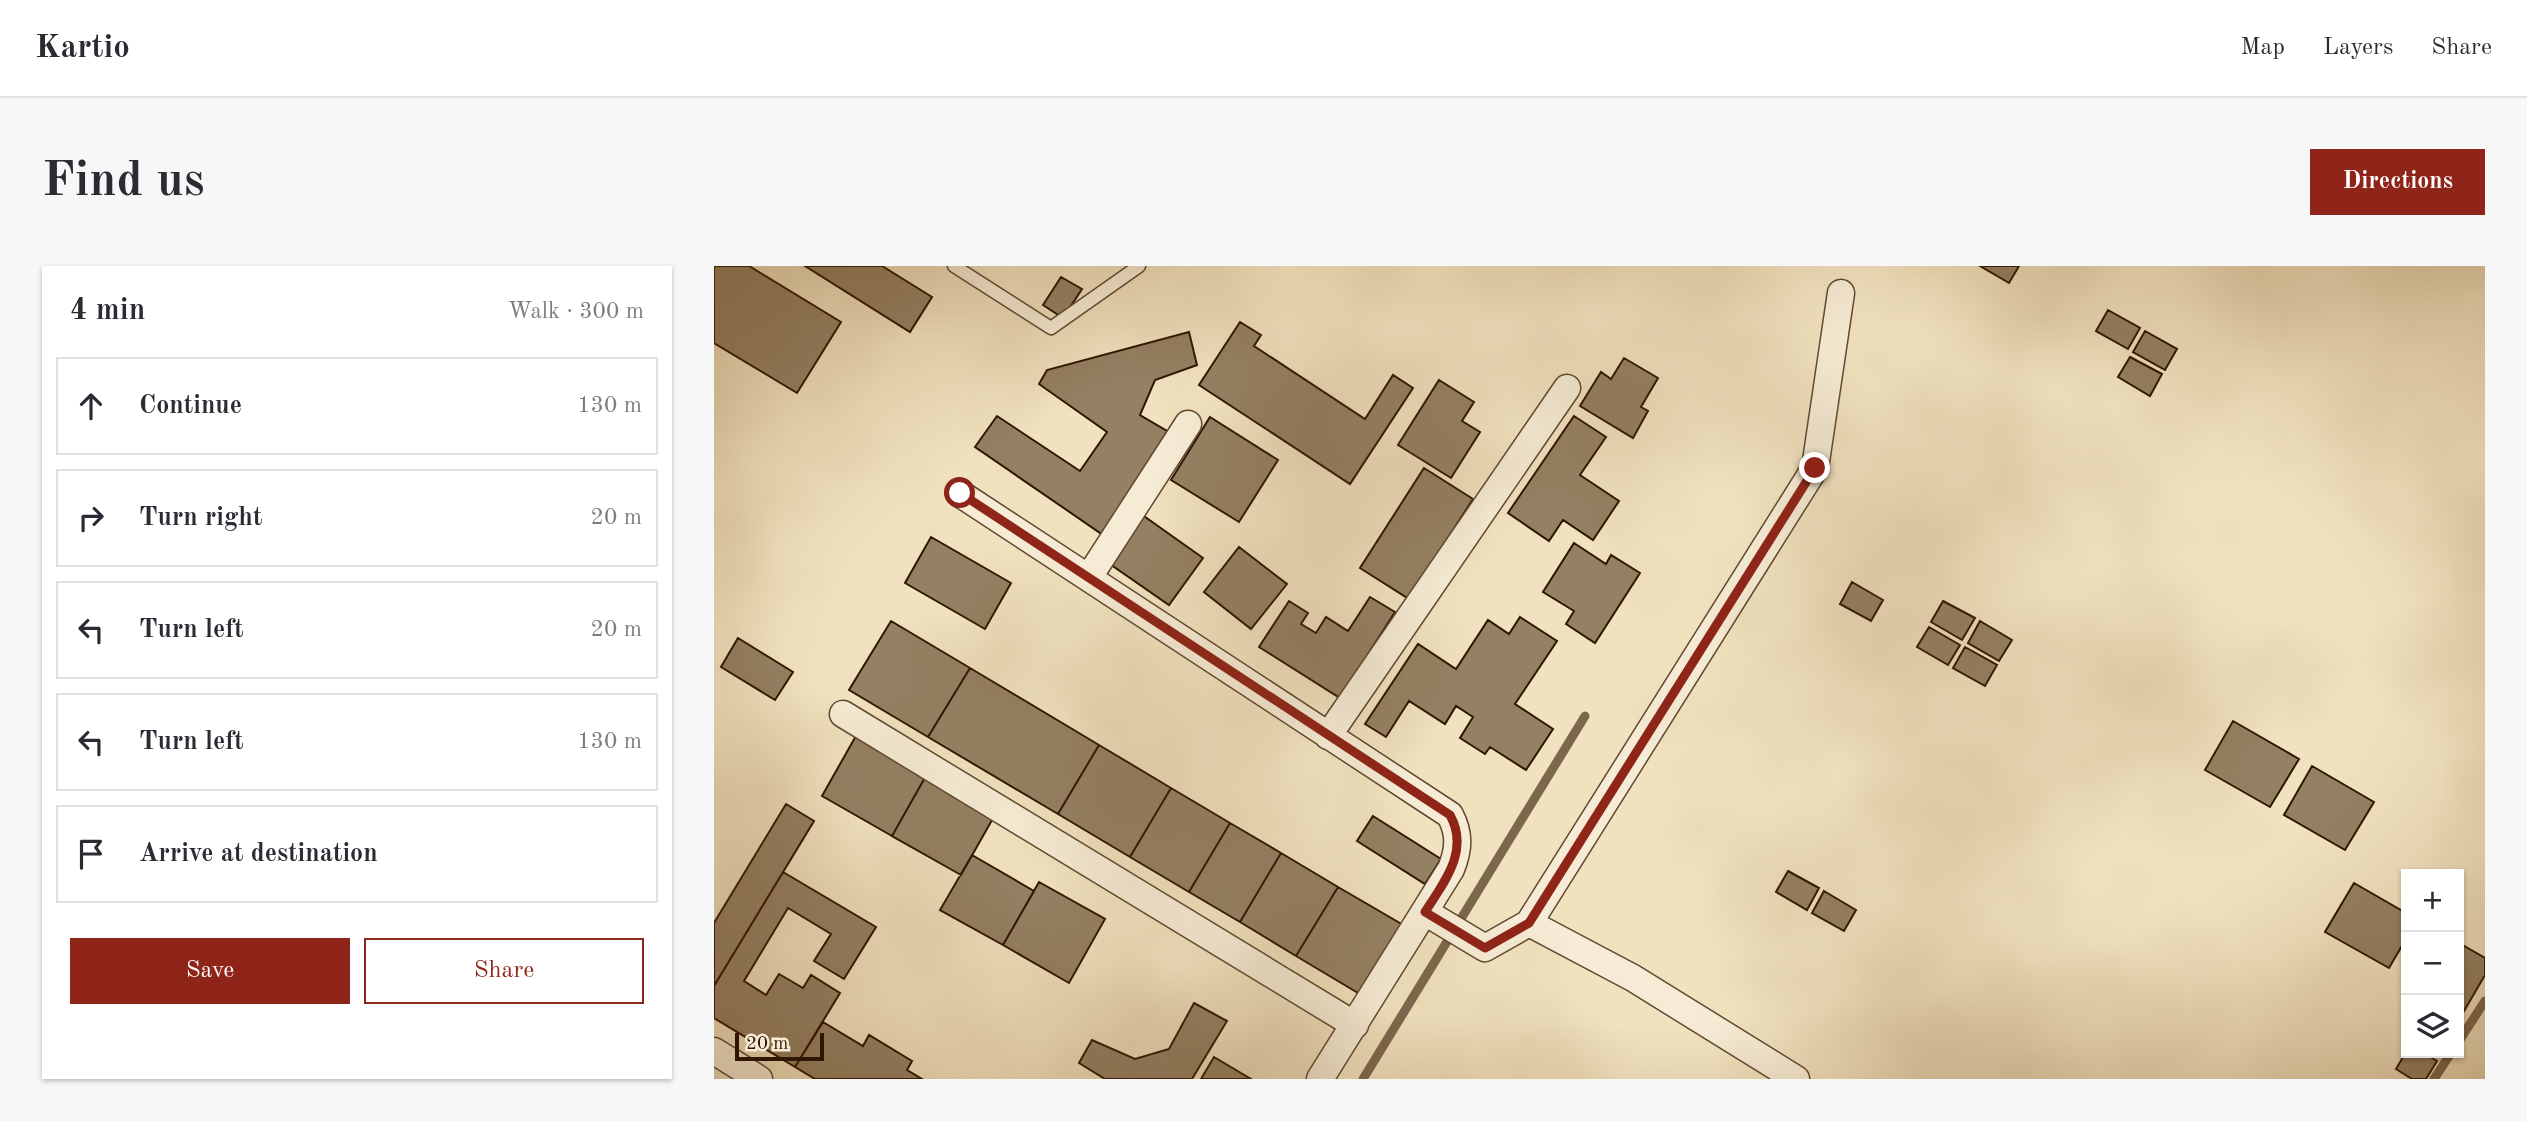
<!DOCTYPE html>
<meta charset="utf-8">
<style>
:root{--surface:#fff;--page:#f7f7f7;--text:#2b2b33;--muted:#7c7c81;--line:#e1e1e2;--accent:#8f2418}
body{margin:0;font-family:"Old Standard TT",serif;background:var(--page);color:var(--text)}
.controls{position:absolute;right:21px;bottom:21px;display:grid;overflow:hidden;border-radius:0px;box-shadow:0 2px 5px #0004}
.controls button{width:63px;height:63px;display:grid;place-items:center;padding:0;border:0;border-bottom:2px solid var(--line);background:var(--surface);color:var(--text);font:35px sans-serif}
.scale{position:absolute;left:21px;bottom:18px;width:89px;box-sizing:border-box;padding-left:7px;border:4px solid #301500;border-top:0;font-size:19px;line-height:24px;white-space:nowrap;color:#301500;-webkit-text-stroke:5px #f6ecd5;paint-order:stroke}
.stop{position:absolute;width:21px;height:21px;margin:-16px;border:5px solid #8f2418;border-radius:50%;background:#fff}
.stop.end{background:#8f2418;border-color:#fff;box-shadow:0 2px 7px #0008}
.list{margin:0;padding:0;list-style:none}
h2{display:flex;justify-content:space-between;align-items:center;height:91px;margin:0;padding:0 28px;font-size:30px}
h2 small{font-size:23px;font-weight:400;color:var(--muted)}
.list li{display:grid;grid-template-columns:46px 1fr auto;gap:21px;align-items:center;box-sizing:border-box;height:98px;margin:0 14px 14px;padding:0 14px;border:2px solid var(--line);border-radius:0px}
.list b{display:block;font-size:26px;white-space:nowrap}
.list em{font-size:23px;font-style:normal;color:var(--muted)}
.actions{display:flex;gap:14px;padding:21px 28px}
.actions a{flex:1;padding:16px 0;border:2px solid var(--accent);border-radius:0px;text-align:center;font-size:24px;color:var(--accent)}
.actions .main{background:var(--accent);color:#fff}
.icon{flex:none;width:38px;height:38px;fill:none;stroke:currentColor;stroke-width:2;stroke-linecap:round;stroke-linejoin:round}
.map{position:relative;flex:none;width:1771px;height:813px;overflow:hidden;border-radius:0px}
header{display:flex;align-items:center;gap:42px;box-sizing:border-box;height:98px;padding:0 35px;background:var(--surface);border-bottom:2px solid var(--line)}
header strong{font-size:33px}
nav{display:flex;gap:38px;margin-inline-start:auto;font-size:24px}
.intro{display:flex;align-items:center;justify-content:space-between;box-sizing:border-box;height:168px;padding:0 42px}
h1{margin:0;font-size:49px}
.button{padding:18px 32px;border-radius:0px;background:var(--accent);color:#fff;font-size:24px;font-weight:700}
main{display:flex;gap:42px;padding:0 42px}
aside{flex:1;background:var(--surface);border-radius:0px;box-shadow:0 2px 5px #0004}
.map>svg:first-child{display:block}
</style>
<header>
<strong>Kartio</strong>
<nav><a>Map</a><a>Layers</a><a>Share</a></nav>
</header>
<div class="intro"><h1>Find us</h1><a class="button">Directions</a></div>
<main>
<aside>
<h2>4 min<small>Walk · 300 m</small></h2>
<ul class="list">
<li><svg class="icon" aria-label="ahead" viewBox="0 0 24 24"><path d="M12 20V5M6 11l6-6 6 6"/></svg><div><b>Continue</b></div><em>130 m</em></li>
<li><svg class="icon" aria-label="right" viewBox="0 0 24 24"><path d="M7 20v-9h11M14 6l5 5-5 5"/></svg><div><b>Turn right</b></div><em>20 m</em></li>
<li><svg class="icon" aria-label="left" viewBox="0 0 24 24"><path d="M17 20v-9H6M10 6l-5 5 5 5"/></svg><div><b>Turn left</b></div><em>20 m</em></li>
<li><svg class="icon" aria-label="left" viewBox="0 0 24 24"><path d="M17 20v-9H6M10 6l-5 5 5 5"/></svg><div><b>Turn left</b></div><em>130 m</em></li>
<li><svg class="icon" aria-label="arrive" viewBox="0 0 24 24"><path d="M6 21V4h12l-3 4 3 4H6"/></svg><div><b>Arrive at destination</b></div></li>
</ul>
<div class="actions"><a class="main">Save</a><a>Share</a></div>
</aside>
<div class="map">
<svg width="1771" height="813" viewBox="0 0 1771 813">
<rect width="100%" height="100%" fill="#f1e2bf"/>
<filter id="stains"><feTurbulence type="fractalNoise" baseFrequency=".00286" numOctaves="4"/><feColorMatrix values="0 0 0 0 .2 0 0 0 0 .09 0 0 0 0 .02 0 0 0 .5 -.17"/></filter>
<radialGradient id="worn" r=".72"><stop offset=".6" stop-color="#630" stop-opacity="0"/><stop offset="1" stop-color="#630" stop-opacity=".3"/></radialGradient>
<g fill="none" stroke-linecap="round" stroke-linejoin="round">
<!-- stream -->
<path stroke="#7c664c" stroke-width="9" d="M1745,775L1771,735
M649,813L871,450
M1720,813L1737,787"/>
</g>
<!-- building -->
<path fill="#948063" stroke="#301500" stroke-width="2" d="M0,0H35L127,56L83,127L0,77Z
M91,0H168L218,31L196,66Z
M1266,0H1305L1295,17Z
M347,11L368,23L349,52L329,39Z
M1394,44L1426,62L1414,83L1382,65Z
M526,56L547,69L540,80L651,153L679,109L699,122L636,218L485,119Z
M1431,65L1463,83L1451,104L1419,86Z
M475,66L483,99L441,114L426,149L460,169L389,269L261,181L283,150L366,205L393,166L325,118L333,104Z
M1416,91L1448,108L1436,130L1404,111Z
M910,92L944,112L927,141L934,145L919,172L866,140L887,106L897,113Z
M725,114L760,136L748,155L766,166L737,212L684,179Z
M860,150L892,171L866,209L905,235L879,274L849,254L835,275L794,247Z
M496,151L564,194L525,256L457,214Z
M710,202L759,233L695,333L646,302Z
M427,248L489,292L455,339L393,296Z
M217,271L297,317L271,363L191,317Z
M860,277L892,298L897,289L926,307L881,377L852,358L860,345L829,326Z
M525,281L573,318L537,363L490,326Z
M1138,316L1169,334L1157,355L1126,338Z
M656,331L681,346L626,432L545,381L575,335L594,347L587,358L602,367L612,351L634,365Z
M1229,335L1261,352L1248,374L1217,356Z
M806,351L843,375L801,438L839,463L812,504L776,481L771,488L746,472L759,451L742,440L731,458L695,435L672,471L651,458L704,378L742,403L774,354L795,368Z
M177,355L256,402L214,471L135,424Z
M1266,355L1298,374L1285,395L1254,377Z
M1215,361L1246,379L1234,399L1203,381Z
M24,372L79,406L61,434L7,401Z
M1251,381L1283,399L1271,420L1239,402Z
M256,402L385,479L344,548L214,471Z
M1519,455L1585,493L1556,541L1491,504Z
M143,468L213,508L178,570L108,530Z
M385,479L457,522L416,591L344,548Z
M1598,500L1660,536L1631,584L1570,549Z
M213,508L282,547L247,609L178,570Z
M457,522L516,557L475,626L416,591Z
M72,538L100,555L0,720V657Z
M659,550L727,593L711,618L643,575Z
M516,557L567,587L526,656L475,626Z
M567,587L624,621L582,690L526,656Z
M258,589L320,625L289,679L226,644Z
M1074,605L1105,622L1093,644L1062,626Z
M69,606L162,661L130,713L100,695L117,668L74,642L30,715L52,729L65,708L89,722L97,709L126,727L81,801L0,752V720Z
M325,616L391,653L355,717L289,679Z
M1640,617L1692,647V673L1675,702L1611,666Z
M624,621L691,660L649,730L582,690Z
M1110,625L1142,644L1130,665L1098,647Z
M1745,677L1771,692V709L1750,745L1745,742Z
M480,737L513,755L478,813H391L365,797L378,774L421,793L455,783Z
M109,756L149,780L155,769L198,795L193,804L208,813H101L81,801Z
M1692,786L1710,787L1723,795L1712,813H1698L1682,803Z
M500,791L537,813H487Z"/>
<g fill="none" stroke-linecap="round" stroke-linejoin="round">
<!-- service casing -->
<g stroke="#604830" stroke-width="15">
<path id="service" d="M240,0L337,62L425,0"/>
</g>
<!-- minor casing -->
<g stroke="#604830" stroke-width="29">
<path id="minor" d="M245,227L736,549C746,568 745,583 737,603L606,813
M375,311L474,158
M129,448L641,759
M614,470L853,122
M711,646L771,682L815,657L919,712L1082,813
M815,657L1101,202L1127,27
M0,785L45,813"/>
</g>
<!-- service -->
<use href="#service" stroke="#f6ecd5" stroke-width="12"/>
<!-- minor -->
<use href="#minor" stroke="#f6ecd5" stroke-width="26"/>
</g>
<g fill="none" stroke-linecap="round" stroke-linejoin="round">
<!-- route -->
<path stroke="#8f2418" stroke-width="9" d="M246,227L736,549C756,585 730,616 711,646L771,682L815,657L1101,202"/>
</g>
<rect width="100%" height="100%" filter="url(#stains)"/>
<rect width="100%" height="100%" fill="url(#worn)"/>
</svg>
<div class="controls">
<button>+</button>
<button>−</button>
<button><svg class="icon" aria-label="layers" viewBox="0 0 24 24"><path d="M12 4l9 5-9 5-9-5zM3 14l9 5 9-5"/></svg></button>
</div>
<div class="scale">20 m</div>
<div class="stop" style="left:246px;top:227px"></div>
<div class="stop end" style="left:1101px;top:202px"></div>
</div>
</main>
